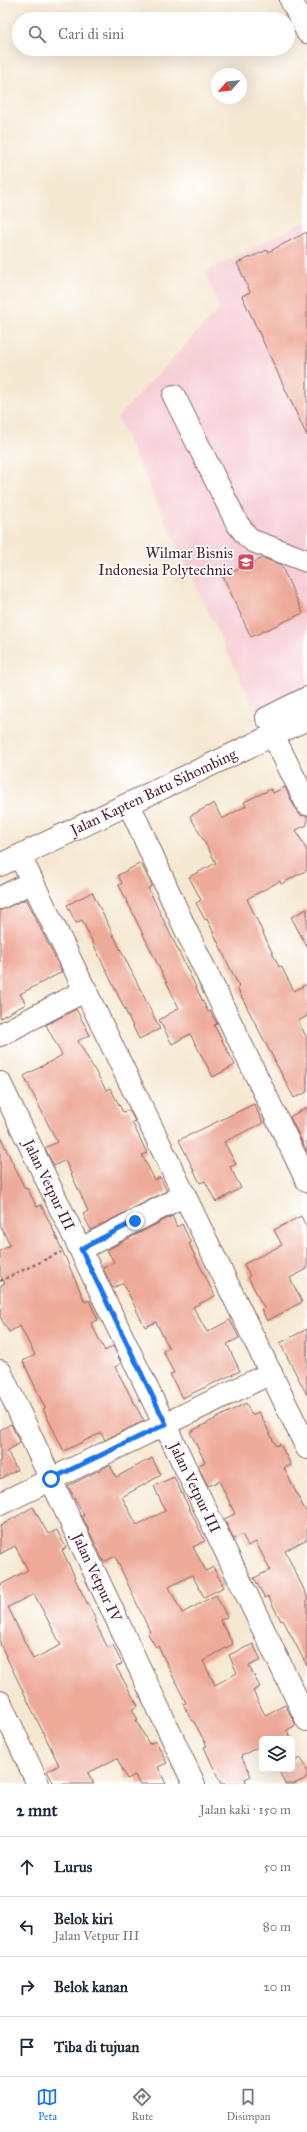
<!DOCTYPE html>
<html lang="id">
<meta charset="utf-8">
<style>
:root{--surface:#fff;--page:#f2f2f3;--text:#1f2937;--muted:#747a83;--line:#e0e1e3;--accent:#1a73e8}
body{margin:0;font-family:"IM FELL Great Primer",serif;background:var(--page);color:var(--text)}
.controls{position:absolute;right:12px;bottom:12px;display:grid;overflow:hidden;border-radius:6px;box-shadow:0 4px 16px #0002}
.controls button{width:36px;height:36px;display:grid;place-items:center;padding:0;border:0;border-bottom:1px solid var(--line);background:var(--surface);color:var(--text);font:20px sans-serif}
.compass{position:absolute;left:211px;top:68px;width:36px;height:36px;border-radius:50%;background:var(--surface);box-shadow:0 4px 16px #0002;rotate:242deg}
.stop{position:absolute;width:12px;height:12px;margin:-9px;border:3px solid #1a73e8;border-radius:50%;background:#fff}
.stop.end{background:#1a73e8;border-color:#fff;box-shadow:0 1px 4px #0008}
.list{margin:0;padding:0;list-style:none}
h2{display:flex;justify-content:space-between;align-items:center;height:52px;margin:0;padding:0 16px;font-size:17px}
h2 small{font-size:13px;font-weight:400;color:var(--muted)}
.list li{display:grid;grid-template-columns:26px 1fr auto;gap:12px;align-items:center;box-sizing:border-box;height:60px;padding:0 16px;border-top:1px solid var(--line)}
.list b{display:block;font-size:15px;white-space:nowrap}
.list p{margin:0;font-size:13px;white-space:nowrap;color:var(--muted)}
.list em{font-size:13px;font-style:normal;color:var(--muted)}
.icon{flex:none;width:22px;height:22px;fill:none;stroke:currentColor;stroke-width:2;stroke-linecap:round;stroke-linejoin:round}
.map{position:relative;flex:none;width:307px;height:1784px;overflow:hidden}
.search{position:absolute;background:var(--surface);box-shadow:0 4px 16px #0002;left:12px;right:12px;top:12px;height:44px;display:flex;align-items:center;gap:10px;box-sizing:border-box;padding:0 14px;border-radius:22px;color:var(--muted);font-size:15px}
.sheet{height:292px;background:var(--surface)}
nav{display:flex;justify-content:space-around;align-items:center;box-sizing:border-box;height:56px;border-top:1px solid var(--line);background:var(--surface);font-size:11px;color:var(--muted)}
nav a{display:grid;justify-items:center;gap:2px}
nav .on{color:var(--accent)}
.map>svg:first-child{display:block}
</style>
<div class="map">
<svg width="307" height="1784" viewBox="0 0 307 1784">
<rect width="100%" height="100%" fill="#fff"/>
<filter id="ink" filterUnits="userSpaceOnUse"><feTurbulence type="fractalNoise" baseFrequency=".025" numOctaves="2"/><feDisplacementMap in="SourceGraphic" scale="8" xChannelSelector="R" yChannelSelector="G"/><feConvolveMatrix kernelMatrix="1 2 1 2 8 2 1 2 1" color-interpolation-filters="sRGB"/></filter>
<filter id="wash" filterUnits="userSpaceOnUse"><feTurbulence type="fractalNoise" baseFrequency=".012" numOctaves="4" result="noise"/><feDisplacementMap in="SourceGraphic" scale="16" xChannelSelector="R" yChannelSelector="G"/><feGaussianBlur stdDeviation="0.9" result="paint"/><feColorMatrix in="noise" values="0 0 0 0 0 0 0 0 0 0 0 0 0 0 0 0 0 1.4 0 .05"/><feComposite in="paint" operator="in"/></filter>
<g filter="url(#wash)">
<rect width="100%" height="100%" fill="#f5e8d2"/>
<!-- built -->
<path fill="#f6cfd6" d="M307,221V706L263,727L117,418L220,308L205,272Z"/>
<g id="blocks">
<!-- building -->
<path fill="#ea9" fill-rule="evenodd" d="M307,232V436L242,296L250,292L237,263L267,250L268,252Z
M263,558L281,565L303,613L251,637L223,576Z
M285,787L296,810L300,815L307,816V825L296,830L307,851V870L281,884L280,881L247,899L279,967L281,966L294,991L307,984V1016L298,1021L307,1038V1092L294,1098L237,988L239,987L207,919L205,920L196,903L201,900L189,877L216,863L190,816L214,803L222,819L246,806L244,802L271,789L273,793Z
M141,863L152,886L148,888L208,1012L210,1011L217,1024L214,1025L235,1065L213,1077L190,1034L172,1044L159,1020L179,1008L119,885L122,883L118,875Z
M92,892L160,1029L139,1039L82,920L76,923L67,905Z
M26,899L62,972L20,994L26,1004L0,1018V910Z
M307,909V947L291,917Z
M76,1009L90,1035L78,1041L106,1090L110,1088L123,1112L129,1110L135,1121L132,1122L147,1153L142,1155L155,1180L160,1177L167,1191L91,1230L83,1214L88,1211L65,1160L54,1166L45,1148L57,1142L24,1076L62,1055L46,1025Z
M254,1104L263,1123L224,1142L236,1164L230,1167L241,1188L216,1202L205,1181L200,1183L179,1140Z
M307,1107V1152L290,1117Z
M0,1136L25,1189L27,1188L37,1207L41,1205L52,1227L85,1302L89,1300L98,1320L91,1323L105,1351L113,1346L116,1352L121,1363L115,1367L144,1421L105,1440L101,1433L64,1451L43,1409L45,1408L23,1361L35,1355L20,1326L9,1332L0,1317V1286L5,1283L0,1275V1251L10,1245L0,1225Z
M172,1216L177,1227L182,1224L191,1243L189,1244L215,1296L193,1307L207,1332L230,1320L239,1338L227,1344L240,1371L182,1398L170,1374L174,1373L163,1351L169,1348L156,1322L145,1327L123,1283L113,1288L103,1268L114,1262L107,1250Z
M301,1216L307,1228V1269L290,1278L302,1302L267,1321L261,1309L264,1308L248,1277L250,1276L244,1264L282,1245L274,1230Z
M307,1329V1395L280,1343Z
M246,1403L252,1415L259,1412L276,1446L280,1444L291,1465L284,1468L307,1514V1539L285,1551L307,1596V1666L283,1620L281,1621L268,1596L265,1598L254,1578L270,1570L256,1542L248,1546L242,1534L234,1539L224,1519L235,1514L219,1481L208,1486L198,1466L205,1462L190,1432Z
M11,1424L20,1443L7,1451L17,1470L0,1479V1430Z
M152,1458L161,1475L122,1497L137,1525L165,1511L154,1486L174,1477L205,1541L193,1547L206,1571L213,1567L224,1587L204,1597L192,1575L169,1587L182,1613L216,1595L227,1617L220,1620L233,1644L203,1661L215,1685L237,1673L229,1655L253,1644L261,1660L249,1666L260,1687L253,1691L265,1715L285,1705L296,1725L287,1730L292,1739H262V1745L241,1756L251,1776L245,1779L247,1784H221L204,1747L207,1746L193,1720H191L183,1704L186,1703L158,1646L156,1647L148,1634L150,1632L115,1556L104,1562L82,1516L84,1515L68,1486L110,1465L116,1477Z
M33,1507L48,1534L57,1530L66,1548L62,1550L75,1577H74L96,1620H94L108,1648L113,1645L122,1664L116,1667L138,1706L132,1709L138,1720H136L149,1744L156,1741L167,1763L158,1767L166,1784H139L135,1775L127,1779L117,1758L88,1773L94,1784H54L47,1771L59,1765L0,1644V1585L28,1570L15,1546L0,1554V1526ZM34,1594L61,1645L33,1659L8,1607Z
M301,1758L307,1769V1778L294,1784H285L278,1769H292V1762Z"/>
</g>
</g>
<g filter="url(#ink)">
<use href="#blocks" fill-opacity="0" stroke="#866565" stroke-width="1"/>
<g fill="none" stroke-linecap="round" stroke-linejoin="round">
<!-- minor casing -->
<g stroke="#866565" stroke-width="24">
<g id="minor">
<path d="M291,0L307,32"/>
<path d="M174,396L237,523L246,535L253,541L307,561"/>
<path d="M267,718L307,698"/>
<path d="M273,735L307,804"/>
<path d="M129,804L184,926L307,1181"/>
<path d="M20,856L307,1448"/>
<path id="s1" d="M0,865L307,719"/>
<path d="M0,898L32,882"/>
<path d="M0,1035L86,990"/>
<path id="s2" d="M0,1083L307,1720"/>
<path d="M81,1249L185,1195"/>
<path id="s3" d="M0,1371L194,1784"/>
<path d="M0,1504L271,1373"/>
<path d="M0,1702L38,1784"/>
</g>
</g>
<!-- path -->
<path stroke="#866565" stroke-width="2.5" stroke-dasharray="3 3" stroke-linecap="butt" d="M0,1281L61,1252"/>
<!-- minor -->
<use href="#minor" stroke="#fff" stroke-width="22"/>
</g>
</g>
<g fill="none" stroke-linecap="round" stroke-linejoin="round" filter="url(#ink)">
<!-- route -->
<path stroke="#1a73e8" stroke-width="5" d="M51,1479L166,1424L81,1249L135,1221"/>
</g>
<!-- icons -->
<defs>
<g id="university-square" transform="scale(0.9)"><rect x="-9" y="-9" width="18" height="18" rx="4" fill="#d1495b" stroke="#fff"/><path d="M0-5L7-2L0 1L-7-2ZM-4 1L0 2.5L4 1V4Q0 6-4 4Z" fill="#fff"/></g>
</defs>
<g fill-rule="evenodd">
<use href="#university-square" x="246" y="562"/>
</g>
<g text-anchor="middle" stroke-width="3.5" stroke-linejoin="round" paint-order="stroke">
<!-- poi labels -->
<g font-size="15" fill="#4a1f2b" stroke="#fff" text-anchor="end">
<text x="233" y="558">Wilmar Bisnis<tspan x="233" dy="17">Indonesia Polytechnic</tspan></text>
</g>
<!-- street labels -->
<g font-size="15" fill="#4a1f2b" stroke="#fff">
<text dy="5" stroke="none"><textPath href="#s1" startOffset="170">Jalan Kapten Batu Sihombing</textPath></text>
<text dy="5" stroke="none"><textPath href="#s2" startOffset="113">Jalan Vetpur III</textPath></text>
<text dy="5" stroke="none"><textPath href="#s2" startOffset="449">Jalan Vetpur III</textPath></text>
<text dy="5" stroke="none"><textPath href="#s3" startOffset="228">Jalan Vetpur IV</textPath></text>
</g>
</g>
</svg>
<div class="controls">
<button><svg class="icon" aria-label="layers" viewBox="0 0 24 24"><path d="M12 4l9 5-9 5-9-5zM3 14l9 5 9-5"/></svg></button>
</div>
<svg class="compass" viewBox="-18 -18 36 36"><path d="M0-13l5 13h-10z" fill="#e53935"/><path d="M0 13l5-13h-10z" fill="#747a83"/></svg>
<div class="stop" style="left:51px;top:1479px"></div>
<div class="stop end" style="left:135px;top:1221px"></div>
<div class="search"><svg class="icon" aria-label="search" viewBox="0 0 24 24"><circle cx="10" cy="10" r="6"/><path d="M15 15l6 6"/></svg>Cari di sini</div>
</div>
<section class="sheet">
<h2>2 mnt<small>Jalan kaki · 150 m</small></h2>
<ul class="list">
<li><svg class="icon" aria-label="ahead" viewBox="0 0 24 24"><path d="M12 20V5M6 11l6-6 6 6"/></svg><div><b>Lurus</b></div><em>50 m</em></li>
<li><svg class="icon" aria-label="left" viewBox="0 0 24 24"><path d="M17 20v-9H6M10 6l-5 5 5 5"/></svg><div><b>Belok kiri</b><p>Jalan Vetpur III</p></div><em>80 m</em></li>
<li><svg class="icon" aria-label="right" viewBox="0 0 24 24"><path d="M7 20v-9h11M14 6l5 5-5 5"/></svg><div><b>Belok kanan</b></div><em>20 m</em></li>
<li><svg class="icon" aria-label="arrive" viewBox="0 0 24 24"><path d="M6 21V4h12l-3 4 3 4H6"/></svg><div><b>Tiba di tujuan</b></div></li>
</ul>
</section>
<nav>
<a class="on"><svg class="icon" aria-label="map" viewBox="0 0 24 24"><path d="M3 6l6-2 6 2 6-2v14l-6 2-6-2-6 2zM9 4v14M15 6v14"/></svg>Peta</a>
<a><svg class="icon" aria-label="directions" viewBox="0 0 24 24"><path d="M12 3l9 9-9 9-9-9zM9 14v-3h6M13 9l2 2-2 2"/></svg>Rute</a>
<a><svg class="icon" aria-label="saved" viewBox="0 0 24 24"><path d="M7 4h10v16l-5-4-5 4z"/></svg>Disimpan</a>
</nav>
